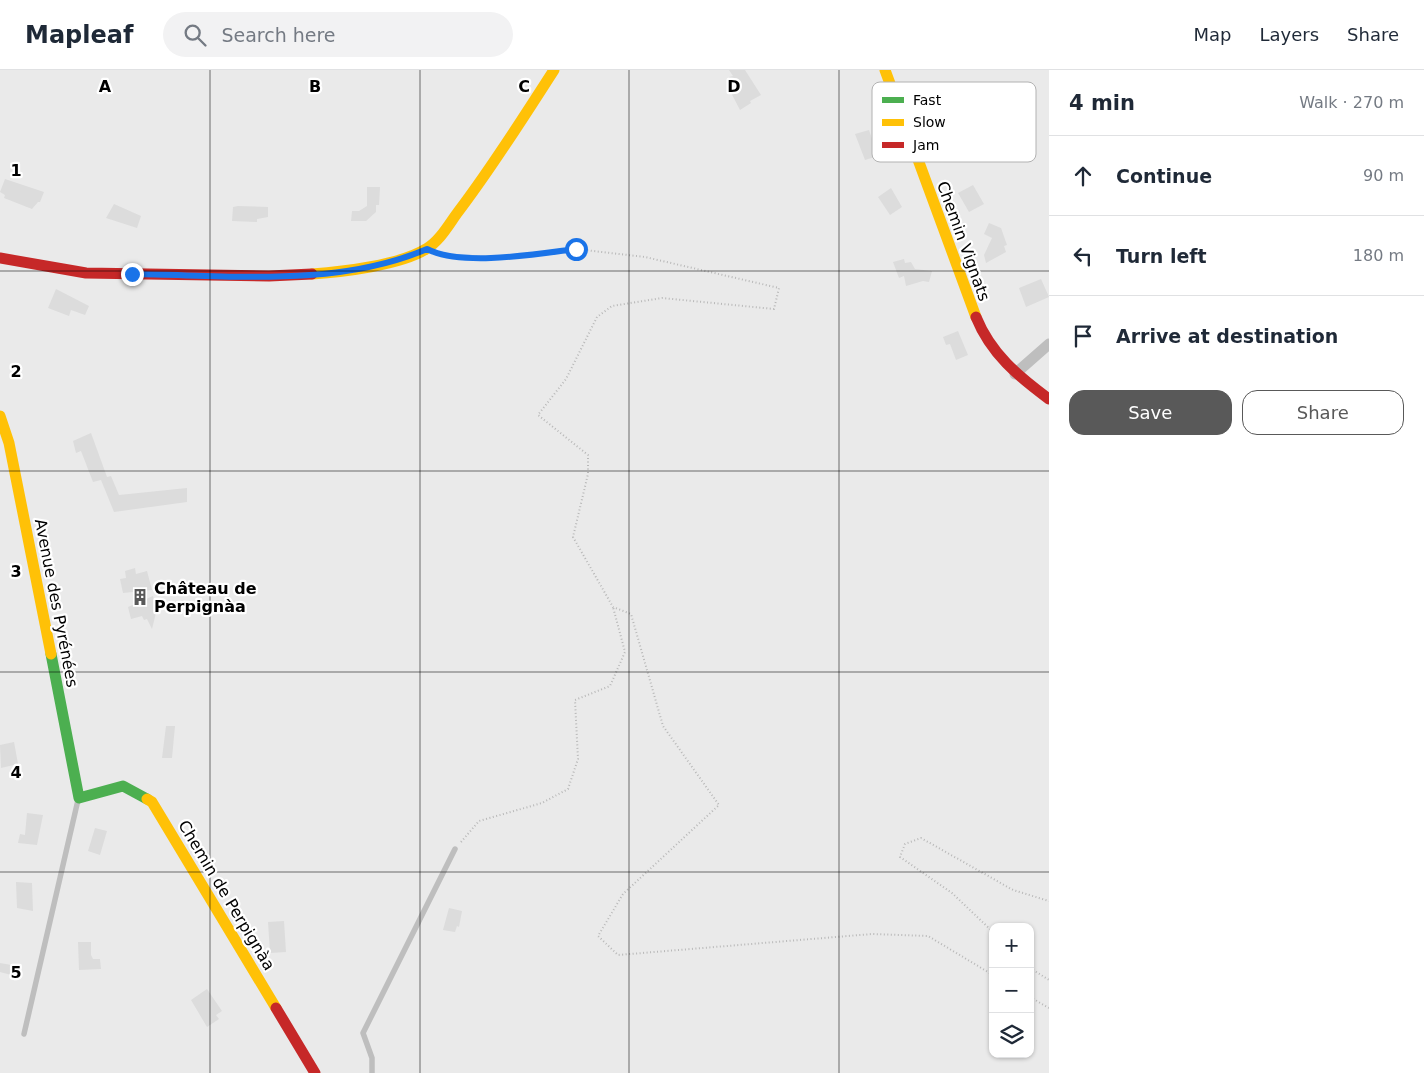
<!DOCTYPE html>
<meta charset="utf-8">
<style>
:root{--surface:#fff;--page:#f2f2f3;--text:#1f2937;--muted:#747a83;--line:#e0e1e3;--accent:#595959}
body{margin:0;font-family:"DejaVu Sans",sans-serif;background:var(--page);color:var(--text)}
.controls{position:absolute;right:15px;bottom:15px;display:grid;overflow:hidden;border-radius:10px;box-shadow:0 1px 4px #0004}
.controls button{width:45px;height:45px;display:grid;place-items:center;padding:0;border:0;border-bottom:1px solid var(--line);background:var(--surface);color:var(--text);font:25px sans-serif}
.stop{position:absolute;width:15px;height:15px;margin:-11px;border:4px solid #1a73e8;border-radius:50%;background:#fff}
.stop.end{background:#1a73e8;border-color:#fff;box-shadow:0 1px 5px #0008}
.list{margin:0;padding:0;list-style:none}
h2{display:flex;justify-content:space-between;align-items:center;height:65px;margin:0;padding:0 20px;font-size:21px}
h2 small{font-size:16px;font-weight:400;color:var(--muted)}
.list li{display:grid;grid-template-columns:32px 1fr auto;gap:15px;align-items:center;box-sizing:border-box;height:80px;padding:0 20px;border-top:1px solid var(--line)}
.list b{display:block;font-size:19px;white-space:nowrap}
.list em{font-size:16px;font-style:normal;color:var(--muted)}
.actions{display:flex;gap:10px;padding:15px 20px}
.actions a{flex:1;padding:11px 0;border:1px solid var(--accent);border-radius:15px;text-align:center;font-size:18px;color:var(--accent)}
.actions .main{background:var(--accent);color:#fff}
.icon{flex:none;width:28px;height:28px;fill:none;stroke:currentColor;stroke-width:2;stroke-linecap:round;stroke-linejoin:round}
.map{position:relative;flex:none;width:1049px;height:1003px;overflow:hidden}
header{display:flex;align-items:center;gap:30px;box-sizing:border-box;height:70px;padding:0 25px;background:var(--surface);border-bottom:1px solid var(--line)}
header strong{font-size:24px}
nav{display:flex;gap:28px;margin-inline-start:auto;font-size:18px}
.search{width:350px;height:45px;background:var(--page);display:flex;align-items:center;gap:12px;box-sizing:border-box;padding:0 18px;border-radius:28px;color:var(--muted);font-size:19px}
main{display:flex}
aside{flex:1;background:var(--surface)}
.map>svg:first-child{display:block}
</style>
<header>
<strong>Mapleaf</strong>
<div class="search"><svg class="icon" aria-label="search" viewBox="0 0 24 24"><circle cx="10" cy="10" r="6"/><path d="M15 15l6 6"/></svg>Search here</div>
<nav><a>Map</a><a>Layers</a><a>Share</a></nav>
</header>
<main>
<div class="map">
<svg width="1049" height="1003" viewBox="0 0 1049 1003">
<rect width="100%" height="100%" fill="#fff"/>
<!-- green -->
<path fill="#eaeaea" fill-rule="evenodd" d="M0,0H1049V1003H0ZM993,857H1030V984H993Z"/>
<!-- building -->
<path fill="#dcdcdc" d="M729,0H745L761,25L750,31L751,33L740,40L727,15L732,12L729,7L733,6Z
M869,60L878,86L865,90L855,64Z
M5,109L44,122L40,132H38L32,139L4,128L5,125L0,122Z
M973,115L984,134L969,142L958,123Z
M367,117H380L379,135H376V142L366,151H351L352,141H359L367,136Z
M891,118L902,137L890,145L878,127Z
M114,134L141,146L137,158L106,148Z
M238,136L268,137V147L257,149V152L232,151L233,137Z
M989,153L1001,158L1007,175L1004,176L1006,182L986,193L984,185L992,168L984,164Z
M904,189L905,193L911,192L915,199L932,201L929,212L923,211L906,216L904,206L899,208L893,192Z
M1041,209L1049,227L1026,237L1019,218Z
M56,219L89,236L85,245L71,240L69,246L48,238Z
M958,261L968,285L956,290L950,274L946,275L943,267Z
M91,363L107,407L111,406L119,425L187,418V432L114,442L101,410L93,412L81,381L76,383L73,371Z
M135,498L136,504L147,501L152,520L123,523L120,509L126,508L125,501Z
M153,526L157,539L152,559L147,549L144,550L142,546L131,549L128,537Z
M166,656H175L172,688H162Z
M14,672L18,694L1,698L0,675Z
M27,743L43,745L37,775L18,773L20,764L25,765Z
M95,758L107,761L100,785L88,781Z
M16,812L32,813L33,841L17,838Z
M449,838L462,841L459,857L457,856L455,862L443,860Z
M284,851L286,882L270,883L268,852Z
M78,872H91V885L93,889H100L101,899L79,900Z
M0,893L17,896L15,906L0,902Z
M207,919L222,941L216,945L219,949L207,957L191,930Z"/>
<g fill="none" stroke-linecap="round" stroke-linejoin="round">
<!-- path -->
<path stroke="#b8b8b8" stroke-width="2" stroke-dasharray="1 2.5" stroke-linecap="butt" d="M441,185L503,188L576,179L645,187L779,218L774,239L662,228L612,236L597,247L566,309L538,345L588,385V404L573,467L613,537L631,544L663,656L719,735L623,824L598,866L618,885L872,864L928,866L993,905
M461,772L479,751L542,733L568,719L578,689L575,630L610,616L625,582L613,537
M993,862L952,823L900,787L905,774L921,768L1013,820L1049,831
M1030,898L1049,910
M1030,927L1049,938"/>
<!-- lane -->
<path stroke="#bebebe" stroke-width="5.5" d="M24,964L78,730
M372,1003V988L363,963L455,779"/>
<!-- street -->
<path stroke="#bebebe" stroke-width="11" d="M1015,304L1049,274"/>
<!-- fast -->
<path stroke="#4caf50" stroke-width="11" d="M51,584L79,728L123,716L147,729"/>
<!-- slow -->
<path stroke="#ffc107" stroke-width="11" d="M885,0L976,247
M312,204C342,202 401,195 426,179C440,171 449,154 458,142C493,96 523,48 554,0
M0,346L9,373L51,584
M147,729L152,732L276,938"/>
<!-- jam -->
<path stroke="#c62828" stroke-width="11" d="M0,188L86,203L269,206L312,204
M976,247C991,284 1018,306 1049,329
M276,938L315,1003"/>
</g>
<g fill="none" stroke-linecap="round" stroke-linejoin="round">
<!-- route -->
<path stroke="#1a73e8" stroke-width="6" d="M132,204C229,205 336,218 427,179C462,197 537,184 576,179"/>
</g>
<!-- grid -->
<path fill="none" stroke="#000" stroke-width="1" stroke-opacity="0.55" d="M210,0V1003M420,0V1003M629,0V1003M839,0V1003M0,201H1049M0,401H1049M0,602H1049M0,802H1049"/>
<!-- icons -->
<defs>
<g id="building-bare" transform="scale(1.35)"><path d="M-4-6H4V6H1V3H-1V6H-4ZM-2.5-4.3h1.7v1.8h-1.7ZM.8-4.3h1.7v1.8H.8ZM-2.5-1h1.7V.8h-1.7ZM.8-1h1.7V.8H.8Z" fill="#595959" stroke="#fff" stroke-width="2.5" paint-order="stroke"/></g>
</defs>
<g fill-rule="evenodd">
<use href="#building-bare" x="140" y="527"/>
</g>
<g text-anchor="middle" stroke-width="4.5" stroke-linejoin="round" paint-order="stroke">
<!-- street labels -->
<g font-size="16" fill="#000" stroke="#fff">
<text transform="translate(964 171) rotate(70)" y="6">Chemin Vignats</text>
<text transform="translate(57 533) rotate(79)" y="6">Avenue des Pyrénées</text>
<text transform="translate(227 825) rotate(59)" y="6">Chemin de Perpignàa</text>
</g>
<!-- poi labels -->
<g font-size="16" font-weight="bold" fill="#000" stroke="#fff" text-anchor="start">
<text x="154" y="524">Château de<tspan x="154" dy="18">Perpignàa</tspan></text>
</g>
</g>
<!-- legend -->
<rect x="872" y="12" width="164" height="80" rx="8" fill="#fff" stroke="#b2b2b2" stroke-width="1"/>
<rect x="882" y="27" width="22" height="6" fill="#4caf50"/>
<rect x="882" y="49" width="22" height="7" fill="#ffc107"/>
<rect x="882" y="72" width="22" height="6" fill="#c62828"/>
<g font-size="14" fill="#000">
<text x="913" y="35">Fast</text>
<text x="913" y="57">Slow</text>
<text x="913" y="80">Jam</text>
</g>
<g font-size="16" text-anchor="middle" font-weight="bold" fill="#000" stroke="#fff" stroke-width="4.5" stroke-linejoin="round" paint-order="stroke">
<text x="105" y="22">A</text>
<text x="315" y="22">B</text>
<text x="524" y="22">C</text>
<text x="734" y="22">D</text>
<text x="16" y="106">1</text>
<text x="16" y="307">2</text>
<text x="16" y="507">3</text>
<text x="16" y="708">4</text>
<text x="16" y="908">5</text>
</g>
</svg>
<div class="controls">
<button>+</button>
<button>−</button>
<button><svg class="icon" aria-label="layers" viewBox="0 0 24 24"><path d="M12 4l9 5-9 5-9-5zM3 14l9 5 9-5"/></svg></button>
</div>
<div class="stop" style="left:576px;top:179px"></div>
<div class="stop end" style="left:132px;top:204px"></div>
</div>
<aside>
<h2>4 min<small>Walk · 270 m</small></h2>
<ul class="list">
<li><svg class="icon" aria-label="ahead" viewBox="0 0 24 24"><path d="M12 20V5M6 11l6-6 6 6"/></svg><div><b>Continue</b></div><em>90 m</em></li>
<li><svg class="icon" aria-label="left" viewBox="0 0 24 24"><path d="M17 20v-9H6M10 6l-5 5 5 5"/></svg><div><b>Turn left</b></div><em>180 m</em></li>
<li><svg class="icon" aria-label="arrive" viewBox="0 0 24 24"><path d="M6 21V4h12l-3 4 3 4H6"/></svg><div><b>Arrive at destination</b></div></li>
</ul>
<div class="actions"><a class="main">Save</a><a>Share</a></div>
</aside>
</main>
